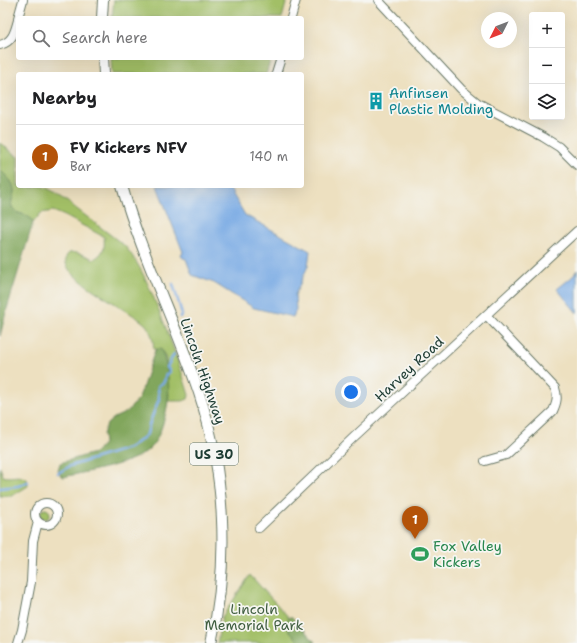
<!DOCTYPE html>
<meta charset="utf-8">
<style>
:root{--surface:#fff;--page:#f2f2f2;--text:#202124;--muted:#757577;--line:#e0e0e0;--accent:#b45309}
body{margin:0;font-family:"Shantell Sans",sans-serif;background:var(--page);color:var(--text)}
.controls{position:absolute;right:12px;top:12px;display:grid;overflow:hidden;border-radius:4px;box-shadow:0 4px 16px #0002}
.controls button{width:36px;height:36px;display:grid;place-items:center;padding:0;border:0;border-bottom:1px solid var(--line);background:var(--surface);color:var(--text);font:20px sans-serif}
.compass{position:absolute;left:481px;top:12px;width:36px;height:36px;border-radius:50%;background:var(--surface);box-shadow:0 4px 16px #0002;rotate:228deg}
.you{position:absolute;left:351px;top:392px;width:14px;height:14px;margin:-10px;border:3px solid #fff;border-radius:50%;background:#1a73e8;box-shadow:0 0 0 6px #1a73e833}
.badge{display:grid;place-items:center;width:26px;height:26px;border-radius:50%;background:var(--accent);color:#fff;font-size:13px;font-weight:700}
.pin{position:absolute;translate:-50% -33px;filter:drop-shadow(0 1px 2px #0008)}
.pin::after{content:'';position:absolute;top:21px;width:14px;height:12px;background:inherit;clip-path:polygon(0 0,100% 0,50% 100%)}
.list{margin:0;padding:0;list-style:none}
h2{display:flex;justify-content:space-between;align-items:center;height:52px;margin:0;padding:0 16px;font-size:17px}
h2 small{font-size:13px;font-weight:400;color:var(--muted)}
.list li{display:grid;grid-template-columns:26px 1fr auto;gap:12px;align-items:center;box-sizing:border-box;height:64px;padding:0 16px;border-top:1px solid var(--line)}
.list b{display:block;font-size:15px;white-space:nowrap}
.list p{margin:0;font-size:13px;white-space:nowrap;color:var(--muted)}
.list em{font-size:13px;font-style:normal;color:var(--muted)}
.icon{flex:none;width:22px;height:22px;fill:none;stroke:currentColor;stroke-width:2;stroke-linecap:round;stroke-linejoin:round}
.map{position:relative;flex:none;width:577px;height:643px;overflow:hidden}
.search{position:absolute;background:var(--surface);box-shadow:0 4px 16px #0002;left:16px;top:16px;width:288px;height:44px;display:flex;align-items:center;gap:10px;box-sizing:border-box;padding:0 14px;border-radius:4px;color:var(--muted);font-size:15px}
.panel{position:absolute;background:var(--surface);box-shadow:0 4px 16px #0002;left:16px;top:72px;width:288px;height:116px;border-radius:4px}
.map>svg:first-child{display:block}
</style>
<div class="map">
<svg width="577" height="643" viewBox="0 0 577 643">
<rect width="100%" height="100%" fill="#f6f6f2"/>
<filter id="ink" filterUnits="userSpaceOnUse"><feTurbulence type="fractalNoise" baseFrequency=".025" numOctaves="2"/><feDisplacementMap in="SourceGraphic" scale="8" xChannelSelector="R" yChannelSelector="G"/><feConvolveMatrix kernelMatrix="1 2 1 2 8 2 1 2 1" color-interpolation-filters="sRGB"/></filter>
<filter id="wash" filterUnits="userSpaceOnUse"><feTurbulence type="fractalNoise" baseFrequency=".012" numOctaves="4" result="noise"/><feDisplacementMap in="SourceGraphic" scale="16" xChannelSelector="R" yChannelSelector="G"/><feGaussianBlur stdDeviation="0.9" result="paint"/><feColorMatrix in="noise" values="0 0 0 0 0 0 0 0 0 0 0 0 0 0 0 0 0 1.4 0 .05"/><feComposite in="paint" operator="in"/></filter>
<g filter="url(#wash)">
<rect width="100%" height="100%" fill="#ede0c0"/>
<!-- green -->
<path fill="#a2bf66" stroke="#607e4d" d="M114,0H287L282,18H112Z
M111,58H271L266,74H112Z
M0,143L18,157V186H21L23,188C41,187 39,183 56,193L125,246C140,264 149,286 158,308C170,337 180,366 189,395L188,399L183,401H168L169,396L166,359L161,349H153C155,342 150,329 145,324C130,310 68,280 66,263C63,244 86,256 94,259C104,253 105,248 104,237L65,216L53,211L41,213L33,223C27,210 19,217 13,209C9,203 14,197 14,191C14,182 6,176 0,170Z
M0,467L3,476C13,479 15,473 27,479L28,486L12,496H0Z
M40 514a5 5 0 1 1 10 0a5 5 0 1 1-10 0Z
M250,575L312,643H217L222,617Z"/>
<!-- forest -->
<path fill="#81a65b" stroke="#507248" d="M0,170C6,176 14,182 14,191C14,197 9,203 13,209C19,217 28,211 33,223L6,312L0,336Z
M161,349C169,368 171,391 166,412C163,424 159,439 150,448C134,465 88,471 64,477L61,476L58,470L60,463L94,453L104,444L103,434L107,424L114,418L127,412L139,398L155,350Z
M291,616L316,643H300L285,625L287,620Z"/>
<!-- water -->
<path fill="#79aae4" stroke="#4c748c" d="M157,186H228L245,215L310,251L308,266L295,295L296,310L293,317L254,308L214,283L192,275L186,259L183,258L181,256L183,252Z
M577,270V313L557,289L572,277Z"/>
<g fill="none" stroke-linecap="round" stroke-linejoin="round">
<!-- stream -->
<path stroke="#79aae4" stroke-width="2.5" d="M173,284L180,307L182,315L180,317
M58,473L70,466L129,448L143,438L147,434L150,422L159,399L158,386L164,382L166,374L170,372L167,367L174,354
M0,488L18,486L28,482"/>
</g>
</g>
<g filter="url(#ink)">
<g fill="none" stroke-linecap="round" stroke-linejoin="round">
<!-- minor casing -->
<g stroke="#677665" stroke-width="10">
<path id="minor" d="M378,0L461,89L478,103L543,137L559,147L577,165
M18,18L23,0
M291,18L296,0
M0,45C13,42 15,31 18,20
M276,74L281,58
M485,461L506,455L553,411C557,402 558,397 555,388L486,315
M35 514a11 11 0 1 1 22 0a11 11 0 1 1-22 0Z
M259,528L354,437L577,231
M18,643L22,630L31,582L33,541L38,522"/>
</g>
<!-- major casing -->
<g stroke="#677665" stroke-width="12">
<path id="major" d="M102,18L103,0
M103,58L104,74
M122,186C142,257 176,323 199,393C225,472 230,561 211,643"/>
</g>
<!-- minor -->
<use href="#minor" stroke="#fff" stroke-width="8"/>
<!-- major -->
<use href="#major" stroke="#fff" stroke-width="10"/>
</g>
</g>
<!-- icons -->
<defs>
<g id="building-bare" transform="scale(1.38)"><path d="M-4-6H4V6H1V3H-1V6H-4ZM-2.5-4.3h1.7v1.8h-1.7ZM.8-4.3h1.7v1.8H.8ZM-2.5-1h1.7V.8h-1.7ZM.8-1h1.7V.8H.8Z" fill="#0f9aa8" stroke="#f6f6f2" stroke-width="2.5" paint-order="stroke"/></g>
<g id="stadium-bare" transform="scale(1.38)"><path d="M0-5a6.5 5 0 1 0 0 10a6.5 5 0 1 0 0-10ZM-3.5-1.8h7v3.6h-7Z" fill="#2e9e5b" stroke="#f6f6f2" stroke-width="2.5" paint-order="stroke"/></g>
</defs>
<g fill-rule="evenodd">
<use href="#building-bare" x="376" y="101"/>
<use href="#stadium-bare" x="420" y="554"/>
</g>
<g text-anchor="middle" stroke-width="3.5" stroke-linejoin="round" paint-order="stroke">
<!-- shield labels -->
<rect fill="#f6f6f2" stroke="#60746d" stroke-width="1" x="190" y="443" width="48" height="22" rx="3"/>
<g font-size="13" font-weight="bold" fill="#1f3d34">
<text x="214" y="459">US 30</text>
</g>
<!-- culture labels -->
<g font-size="14" fill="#0d838f" stroke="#f6f6f2" text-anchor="start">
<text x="389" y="98">Anfinsen<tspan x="389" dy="16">Plastic Molding</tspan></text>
</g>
<!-- street labels -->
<g font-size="14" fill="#1f3d34" stroke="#f6f6f2">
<text transform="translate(409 369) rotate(-43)" y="5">Harvey Road</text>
<text transform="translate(203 371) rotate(71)" y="5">Lincoln Highway</text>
</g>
<!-- leisure labels -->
<g font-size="14" fill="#27864d" stroke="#f6f6f2" text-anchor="start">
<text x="433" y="551">Fox Valley<tspan x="433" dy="16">Kickers</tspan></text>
</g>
<!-- park labels -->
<g font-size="14" fill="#405e40" stroke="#f6f6f2">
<text x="254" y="614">Lincoln<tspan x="254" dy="16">Memorial Park</tspan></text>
</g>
</g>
</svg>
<div class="controls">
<button>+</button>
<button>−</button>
<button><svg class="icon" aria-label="layers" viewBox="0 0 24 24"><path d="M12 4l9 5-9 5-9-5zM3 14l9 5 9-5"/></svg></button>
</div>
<svg class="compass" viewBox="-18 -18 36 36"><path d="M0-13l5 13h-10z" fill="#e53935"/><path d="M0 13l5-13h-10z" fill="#757577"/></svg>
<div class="you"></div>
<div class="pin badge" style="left:415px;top:539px">1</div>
<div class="search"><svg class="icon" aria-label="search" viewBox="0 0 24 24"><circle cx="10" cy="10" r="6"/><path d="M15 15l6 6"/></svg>Search here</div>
<section class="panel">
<h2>Nearby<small></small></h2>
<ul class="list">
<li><span class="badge">1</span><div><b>FV Kickers NFV</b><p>Bar</p></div><em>140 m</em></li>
</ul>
</section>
</div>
